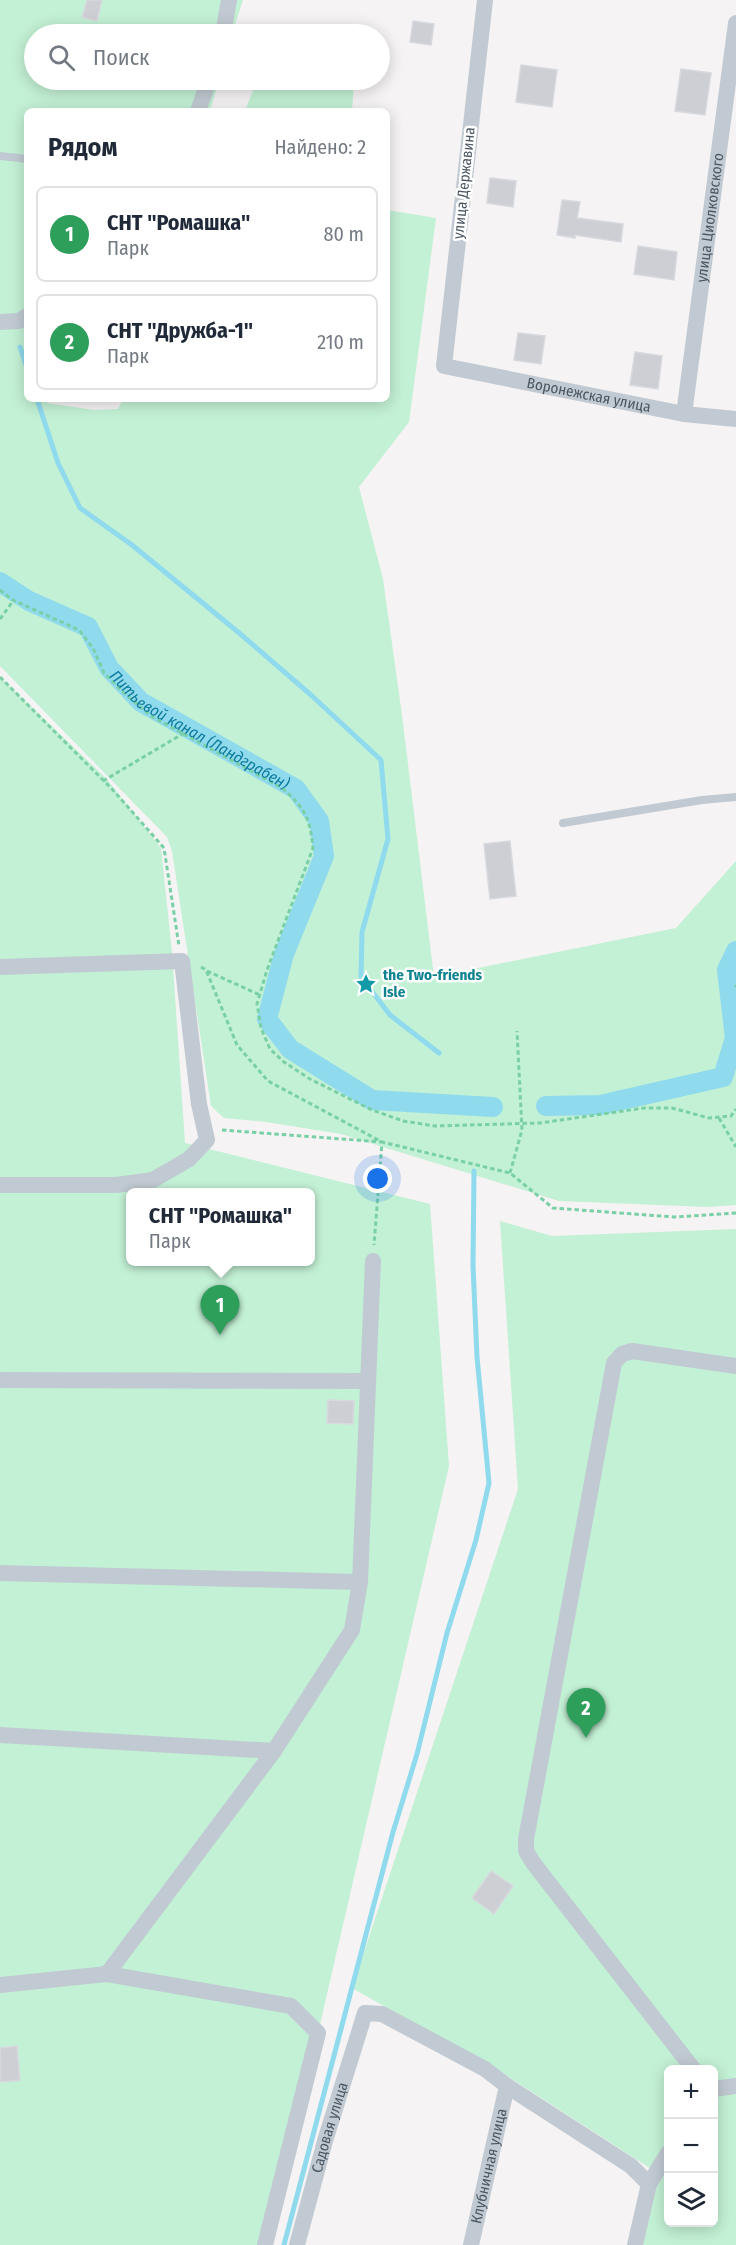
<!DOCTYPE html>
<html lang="ru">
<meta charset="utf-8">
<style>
:root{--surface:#fff;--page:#f6f6f7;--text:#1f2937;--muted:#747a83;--line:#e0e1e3;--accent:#1a73e8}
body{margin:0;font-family:"Fira Sans Condensed",sans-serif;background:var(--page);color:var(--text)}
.controls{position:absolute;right:18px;bottom:18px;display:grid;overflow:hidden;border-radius:9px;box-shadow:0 3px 15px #0003}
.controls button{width:54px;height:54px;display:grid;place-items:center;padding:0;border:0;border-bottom:2px solid var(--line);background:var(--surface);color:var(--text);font:30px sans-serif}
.you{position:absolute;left:378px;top:1179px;width:21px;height:21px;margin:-15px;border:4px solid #fff;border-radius:50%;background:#1a73e8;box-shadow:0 0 0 9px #1a73e833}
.badge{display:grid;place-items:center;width:39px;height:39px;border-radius:50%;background:var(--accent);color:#fff;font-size:20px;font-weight:700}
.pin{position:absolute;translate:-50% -50px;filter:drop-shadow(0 2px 3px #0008)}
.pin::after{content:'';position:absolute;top:32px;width:21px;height:18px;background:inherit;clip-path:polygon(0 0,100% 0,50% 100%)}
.popup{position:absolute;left:126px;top:1188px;width:189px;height:78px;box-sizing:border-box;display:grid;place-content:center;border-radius:9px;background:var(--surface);filter:drop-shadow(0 2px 4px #0005);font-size:20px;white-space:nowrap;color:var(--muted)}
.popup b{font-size:22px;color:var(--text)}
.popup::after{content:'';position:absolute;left:50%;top:100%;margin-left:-12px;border:12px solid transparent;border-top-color:var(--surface)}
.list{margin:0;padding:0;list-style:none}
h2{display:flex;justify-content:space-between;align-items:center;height:78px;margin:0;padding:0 24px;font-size:26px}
h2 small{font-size:20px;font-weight:400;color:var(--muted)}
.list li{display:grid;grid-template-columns:39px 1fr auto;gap:18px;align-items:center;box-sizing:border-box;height:96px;margin:0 12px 12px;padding:0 12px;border:2px solid var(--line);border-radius:9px}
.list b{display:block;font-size:22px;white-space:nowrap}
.list p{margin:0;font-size:20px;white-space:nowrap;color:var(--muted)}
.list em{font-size:20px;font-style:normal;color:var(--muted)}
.icon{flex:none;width:33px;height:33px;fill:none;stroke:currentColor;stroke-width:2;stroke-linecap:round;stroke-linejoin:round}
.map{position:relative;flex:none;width:736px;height:2245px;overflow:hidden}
.search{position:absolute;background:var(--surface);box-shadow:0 3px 15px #0003;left:24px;top:24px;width:366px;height:66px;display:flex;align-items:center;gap:15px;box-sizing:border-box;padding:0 21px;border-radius:33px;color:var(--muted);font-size:22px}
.panel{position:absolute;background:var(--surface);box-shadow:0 3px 15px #0003;left:24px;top:108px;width:366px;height:294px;border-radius:9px}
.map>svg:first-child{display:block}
</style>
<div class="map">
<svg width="736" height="2245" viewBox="0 0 736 2245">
<rect width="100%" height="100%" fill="#f5f3f3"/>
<!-- green -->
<path fill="#c3f1d5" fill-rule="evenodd" d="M0,0H243L232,34H34V80H219L210,111H27V399H46L47,403L94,410L118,409L123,399H387V210L436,218L409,422L359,487L383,579L402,715L434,977L676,928L736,861V1205L708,1207L559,1201L341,1134L266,1122L224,1118L211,1106L172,851L167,837L0,666Z
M257,80H354L352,111H245Z
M0,677L106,778L161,848L172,952L185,1143L430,1204L449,1466L318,2033L262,2245H0ZM130,1192H310V1262H130Z
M500,1221L552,1236L736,1229V2245H643L659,2174L504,2074L352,1988L518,1489ZM668,2070H714V2222H668Z"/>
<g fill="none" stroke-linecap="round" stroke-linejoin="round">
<!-- stream -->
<path stroke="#90daee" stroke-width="5" d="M20,347L27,368
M37,399L58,463L80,508L132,545L238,632L311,695L381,760L388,839L362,932L361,977L390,1015L439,1053
M284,2245L393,1832L417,1754L447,1633L476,1540L489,1483L477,1357L473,1266L474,1171"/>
<!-- canal -->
<g stroke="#90daee" stroke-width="20">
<path id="s1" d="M0,582L29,601L88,627L109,668L141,702L296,789L319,821L324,856L284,954L267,1019L290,1049L372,1100L493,1107"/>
<path d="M546,1106L600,1105L723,1077L735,1038L727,970L736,951"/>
</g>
</g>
<!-- building -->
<path fill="#cdcfd5" stroke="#d7d9de" stroke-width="1.5" d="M87,0H102L97,21L82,17Z
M413,21L434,24L431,45L410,42Z
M521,65L557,70L552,107L516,102Z
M681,69L711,73L705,115L675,111Z
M490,178L516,181L513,207L487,203Z
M562,200L580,202L577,218L623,224L621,242L575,235V238L557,235Z
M638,246L677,252L674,280L634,274Z
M518,333L545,336L541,364L514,360Z
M635,352L662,356L658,389L630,385Z
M510,841L516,896L490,899L484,844Z
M328,1400L354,1401L353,1424L327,1423Z
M491,1871L513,1886L494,1914L472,1898Z
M17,2046L20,2080L0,2082V2048Z"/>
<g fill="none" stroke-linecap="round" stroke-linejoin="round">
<!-- path -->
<path stroke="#7ad0a6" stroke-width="3" stroke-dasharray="4.5 3" stroke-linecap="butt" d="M0,590L13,600L79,630L93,648L104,673L124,693L151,716L282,788C305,808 310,818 313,848L267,970L257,1004L261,1028L270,1049L284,1062L310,1079L372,1110L403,1121L435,1126L540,1123L644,1108H672L709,1118L731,1116L736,1109
M0,619L13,601
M0,677L112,789L164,848L179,946
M103,781L184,733
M201,967L206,970L237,1045L268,1081L382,1142L510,1173L553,1208L674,1217L736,1213
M207,971L260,995
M736,985V987
M719,1118L736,1147
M222,1130L382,1142L374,1245
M510,1173L522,1130L517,1031"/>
<!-- lane -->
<path stroke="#c1cad2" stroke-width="8" d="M0,156L27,159
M563,823L702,800L736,797"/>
<!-- street -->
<g stroke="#c1cad2" stroke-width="16">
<path id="s2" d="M485,0L444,366L684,414L736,419"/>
<path d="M223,34L229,0"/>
<path d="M198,111L209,80"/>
<path d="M0,322L19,321L27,316"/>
<path id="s3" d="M684,414L736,23"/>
<path d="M0,967L182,961L199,1104L207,1140L189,1159L153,1180L116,1185H0"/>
<path d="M0,1380L367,1381"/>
<path d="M0,1573L360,1582"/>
<path d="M0,1735L274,1751L107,1974"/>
<path d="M274,1751L352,1630L360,1582L373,1261"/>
<path d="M0,1985L107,1974L291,2006L318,2033L265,2245"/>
<path d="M694,2070L534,1864L526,1851V1839L614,1363L622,1354L632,1351L736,1366"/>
<path d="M714,2089L736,2086"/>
<path id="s4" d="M297,2245L325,2141L365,2013L382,2014L485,2069L507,2086L631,2166L649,2184"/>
<path id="s5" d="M471,2245L507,2086"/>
<path d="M635,2245L649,2184L668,2153"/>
</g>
</g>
<!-- icons -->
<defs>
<g id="sight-bare" transform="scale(1.62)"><path d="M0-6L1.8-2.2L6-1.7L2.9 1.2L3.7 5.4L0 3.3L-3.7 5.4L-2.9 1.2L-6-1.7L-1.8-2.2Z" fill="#0f9aa8" stroke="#fff" stroke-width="2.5" paint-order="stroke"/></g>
</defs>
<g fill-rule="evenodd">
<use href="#sight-bare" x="366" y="984"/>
</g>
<g text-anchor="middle" stroke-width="5" stroke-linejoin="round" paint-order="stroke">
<!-- street labels -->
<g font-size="15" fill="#4a5661" stroke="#fff">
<text transform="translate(464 183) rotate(-84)" y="5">улица Державина</text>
<text dy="5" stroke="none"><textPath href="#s3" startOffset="198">улица Циолковского</textPath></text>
<text dy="5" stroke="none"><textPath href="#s2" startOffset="516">Воронежская улица</textPath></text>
<text dy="5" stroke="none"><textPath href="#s4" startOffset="122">Садовая улица</textPath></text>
<text dy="5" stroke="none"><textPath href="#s5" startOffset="81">Клубничная улица</textPath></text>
</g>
<!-- culture labels -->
<g font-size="15" font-weight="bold" fill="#0d838f" stroke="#fff" text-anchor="start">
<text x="383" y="980">the Two-friends<tspan x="383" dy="17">Isle</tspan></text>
</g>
<!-- water labels -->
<g font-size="16" font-style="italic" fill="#0c7c9b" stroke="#fff">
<text dy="6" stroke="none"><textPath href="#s1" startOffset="256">Питьевой канал (Ландграбен)</textPath></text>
</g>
</g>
</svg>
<div class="controls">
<button>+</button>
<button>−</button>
<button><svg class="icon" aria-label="layers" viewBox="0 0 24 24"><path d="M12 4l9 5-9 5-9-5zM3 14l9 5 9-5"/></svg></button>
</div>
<div class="you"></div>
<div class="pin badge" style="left:220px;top:1335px;background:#2e9e5b">1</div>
<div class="popup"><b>СНТ &quot;Ромашка&quot;</b>Парк</div>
<div class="pin badge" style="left:586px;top:1738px;background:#2e9e5b">2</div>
<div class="search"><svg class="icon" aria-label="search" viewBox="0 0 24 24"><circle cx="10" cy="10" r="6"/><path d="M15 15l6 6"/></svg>Поиск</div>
<section class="panel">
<h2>Рядом<small>Найдено: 2</small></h2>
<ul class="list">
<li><span class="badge" style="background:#2e9e5b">1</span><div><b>СНТ &quot;Ромашка&quot;</b><p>Парк</p></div><em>80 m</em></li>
<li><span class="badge" style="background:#2e9e5b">2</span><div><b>СНТ &quot;Дружба-1&quot;</b><p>Парк</p></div><em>210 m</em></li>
</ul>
</section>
</div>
